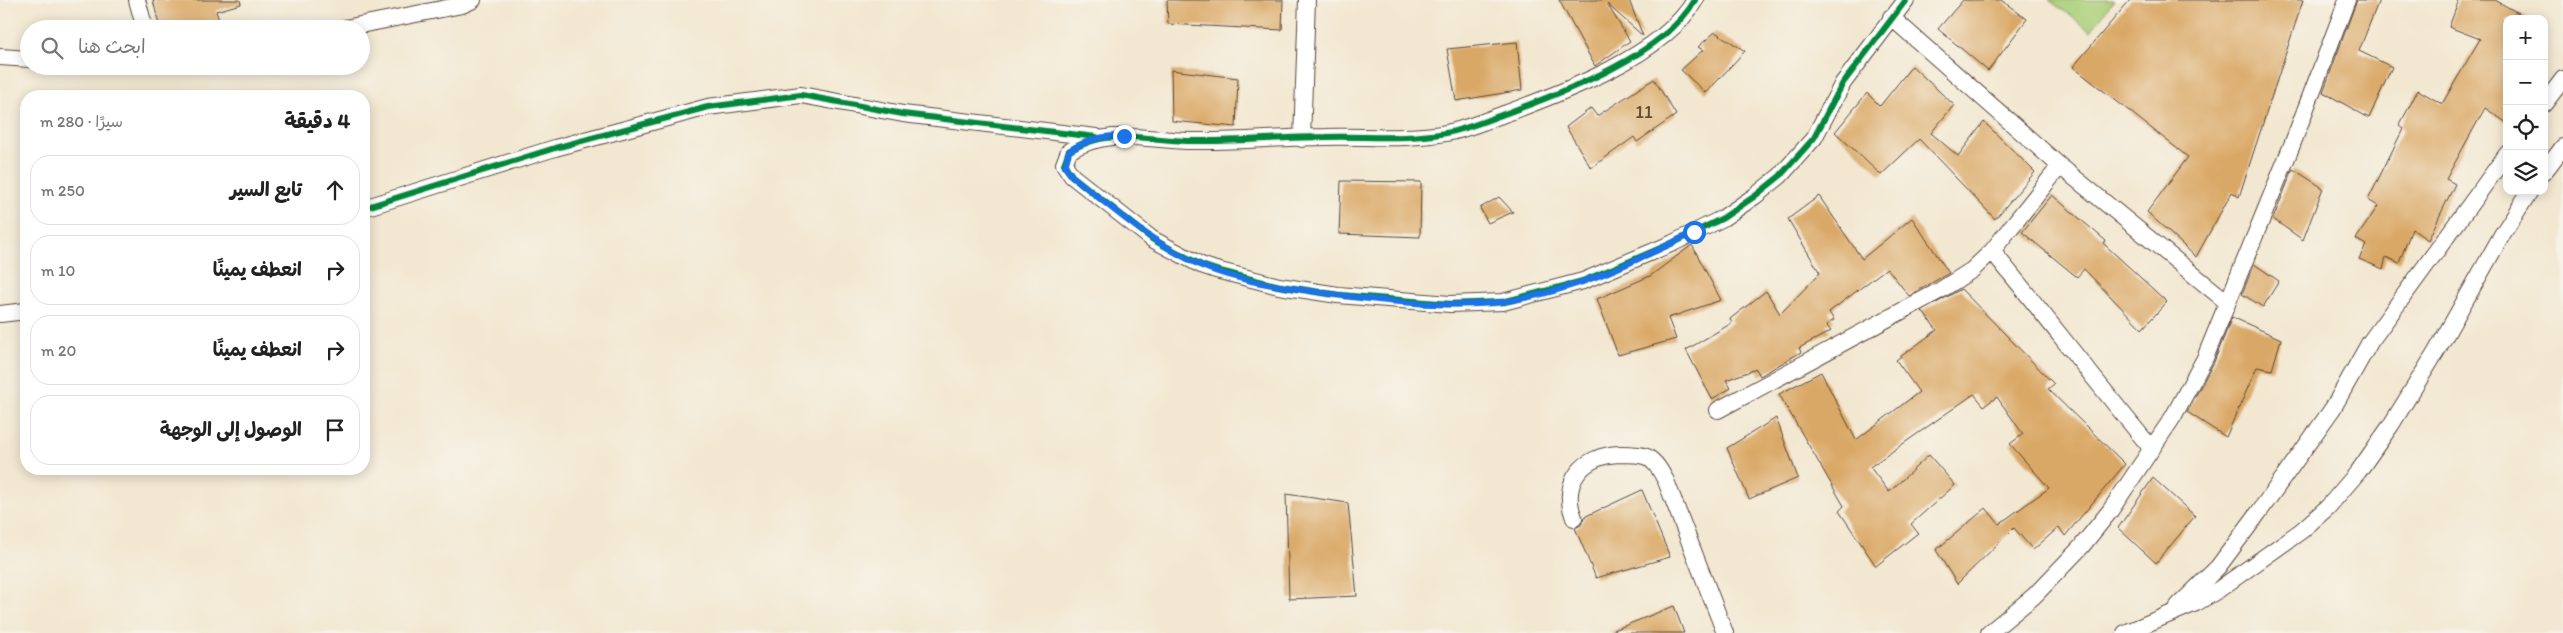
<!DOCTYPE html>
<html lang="ar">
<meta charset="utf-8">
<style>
:root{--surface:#fff;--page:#f6f6f6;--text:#222;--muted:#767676;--line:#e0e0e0}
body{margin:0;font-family:Itim,"Playpen Sans Arabic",sans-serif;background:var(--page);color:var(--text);direction:rtl}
.controls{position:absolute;right:15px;top:15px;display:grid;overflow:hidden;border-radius:10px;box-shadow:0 2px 12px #0003}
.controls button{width:45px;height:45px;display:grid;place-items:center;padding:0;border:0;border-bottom:1px solid var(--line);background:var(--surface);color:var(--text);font:25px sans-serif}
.stop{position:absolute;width:15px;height:15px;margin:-11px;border:4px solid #1a73e8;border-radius:50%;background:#fff}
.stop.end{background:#1a73e8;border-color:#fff;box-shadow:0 1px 5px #0008}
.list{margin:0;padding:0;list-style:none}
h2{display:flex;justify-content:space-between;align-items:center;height:65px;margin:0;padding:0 20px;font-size:21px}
h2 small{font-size:16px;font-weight:400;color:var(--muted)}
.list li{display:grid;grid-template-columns:32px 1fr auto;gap:15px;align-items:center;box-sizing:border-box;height:70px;margin:0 10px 10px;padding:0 10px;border:1px solid var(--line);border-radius:20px}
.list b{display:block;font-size:19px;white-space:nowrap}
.list em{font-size:16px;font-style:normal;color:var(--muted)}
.icon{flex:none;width:28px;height:28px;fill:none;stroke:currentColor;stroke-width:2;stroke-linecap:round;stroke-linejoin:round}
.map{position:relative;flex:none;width:2563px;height:633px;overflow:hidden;direction:ltr}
.search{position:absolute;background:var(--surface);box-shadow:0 2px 12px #0003;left:20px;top:20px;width:350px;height:55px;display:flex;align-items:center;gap:12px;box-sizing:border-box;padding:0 18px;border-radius:28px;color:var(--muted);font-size:19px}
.panel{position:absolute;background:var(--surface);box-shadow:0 2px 12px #0003;left:20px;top:90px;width:350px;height:385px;border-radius:20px;direction:rtl}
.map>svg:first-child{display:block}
</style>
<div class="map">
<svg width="2563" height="633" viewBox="0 0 2563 633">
<rect width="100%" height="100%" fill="#f7f3e8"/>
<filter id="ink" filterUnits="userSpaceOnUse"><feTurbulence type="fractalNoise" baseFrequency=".02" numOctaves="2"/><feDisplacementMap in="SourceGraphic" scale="10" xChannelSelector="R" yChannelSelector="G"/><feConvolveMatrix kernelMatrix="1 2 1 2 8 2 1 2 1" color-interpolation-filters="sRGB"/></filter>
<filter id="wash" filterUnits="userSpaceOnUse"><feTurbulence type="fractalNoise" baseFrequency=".0096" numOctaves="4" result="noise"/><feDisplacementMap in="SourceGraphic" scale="20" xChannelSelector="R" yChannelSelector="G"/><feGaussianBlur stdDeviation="1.12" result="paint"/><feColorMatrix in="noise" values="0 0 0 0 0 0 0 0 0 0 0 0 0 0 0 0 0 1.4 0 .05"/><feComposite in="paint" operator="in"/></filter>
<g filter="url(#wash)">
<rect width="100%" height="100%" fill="#f2e7d0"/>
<!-- green -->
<path fill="#abd07a" stroke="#737d4c" d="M2049,0H2114L2091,31Z"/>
<g id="blocks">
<!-- building -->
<path fill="#daa866" d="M153,0H240L241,4L216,11L222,29H160Z
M1167,0H1283L1282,30L1168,24Z
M1559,0H1629L1643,36L1607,4L1630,41L1595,66Z
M1963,0H2001L2027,19L1988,71L1938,29Z
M2130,0H2303L2239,197L2232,192L2196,257L2147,212L2188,157L2073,67Z
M2357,0H2379L2359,51L2392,67L2369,118L2323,92Z
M2459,0H2495L2529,19H2507V123L2485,108L2446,179L2455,184L2428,240L2412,229L2399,263L2386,257L2383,269L2359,259L2366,245L2356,239L2378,206L2368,200L2403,129L2399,126L2418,90L2442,104L2480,39L2449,27Z
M1715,32L1745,51L1706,93L1681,70L1703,50L1698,47Z
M1517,42L1522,90L1456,101L1447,49Z
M1912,66L1954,105L1931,133L1958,156L1984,122L2035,172L1995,219L1919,139L1881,175L1835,132L1867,93L1880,106Z
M1171,70L1238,78L1236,127L1172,121Z
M1654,79L1676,115L1637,142L1634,137L1591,168L1566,127L1591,108L1597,116Z
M2293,169L2323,188L2303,240L2273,219Z
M1341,181L1421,182L1420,237L1339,234Z
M2052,195L2106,241L2104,244L2167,302L2142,329L2084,269L2077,277L2022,232Z
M1819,196L1862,259L1912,218L1949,273L1909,296L1887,268L1829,312L1834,320L1826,325L1831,331L1799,348L1801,352L1760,376L1756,369L1726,380L1731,388L1712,399L1686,350L1732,323L1730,319L1766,291L1780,314L1820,273L1788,219Z
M1499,197L1513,212L1488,223L1480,208Z
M1692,245L1721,300L1668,318L1676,339L1618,355L1597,299L1650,276Z
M2254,264L2279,281L2263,307L2242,294Z
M1961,289L2054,384L2048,389L2125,464L2065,536L2059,527L2033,550L2014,528L1957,584L1936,550L1986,508L1999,524L2049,488L2010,444L2023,434L1997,397L1984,406L1974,394L1870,467L1889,492L1929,455L1955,485L1911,524L1918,533L1876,566L1839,511L1844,506L1779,394L1821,372L1856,440L1919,392L1896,360L1937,330L1922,311Z
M2232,317L2281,339L2272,370L2257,367L2226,437L2187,412L2214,362Z
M1776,418L1798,478L1749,499L1727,448Z
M2153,478L2195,516L2156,563L2118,528Z
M1642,490L1670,557L1596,578L1575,528L1581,525L1584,517Z
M1286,494L1348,503L1357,596L1289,599Z
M1674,606L1684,633H1609V632Z"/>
</g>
</g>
<g filter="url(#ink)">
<use href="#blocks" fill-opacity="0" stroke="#564639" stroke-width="1"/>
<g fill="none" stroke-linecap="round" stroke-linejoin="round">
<!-- street casing -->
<g stroke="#564639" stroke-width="18">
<path id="street" d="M137,0L145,29
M1695,0C1664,55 1564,92 1507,113C1487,120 1467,129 1446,133C1407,140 1366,136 1326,137C1282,137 1238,142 1194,141C1149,141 1110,126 1069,151L1064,164L1072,176L1152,239L1201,265L1216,270L1279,286L1338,295L1450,304L1503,302L1583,281L1673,243L1723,218L1755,196L1780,176L1814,138L1843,83L1906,0
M1891,17L2060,166L2227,302
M340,29L462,5L473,0
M0,57L29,59
M2544,104L2563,79
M1302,139L1307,0
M2544,172L2563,147
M364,208L555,148L708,107L801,95L903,114L1096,137
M1992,251C2046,316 2097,384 2152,449
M0,314L26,311
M1718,410L1939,291L1972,270L1992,251L2060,166
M1574,518C1560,482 1583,455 1620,454C1628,454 1640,454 1647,457C1657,463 1661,472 1666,481L1725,633
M2178,606L2218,567L2259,512L2333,408L2370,342L2507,154
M1989,633L2034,596L2081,547L2110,511L2173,417L2205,358L2292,145L2347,0
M2125,633L2196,603L2218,590L2301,531L2328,507L2358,472L2391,425L2436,352L2503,233L2530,191"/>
</g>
<!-- street -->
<use href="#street" stroke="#fff" stroke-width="16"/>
<!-- cycleway casing -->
<g stroke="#f7f3e8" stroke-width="9">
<path id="cycleway" d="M1695,0C1664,55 1564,92 1507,113C1487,120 1467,129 1446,133C1407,140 1366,136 1326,137C1282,137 1238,142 1194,141C1149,141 1110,126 1069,151L1064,164L1072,176L1152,239L1201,265L1216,270L1279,286L1338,295L1450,304L1503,302L1583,281L1673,243L1723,218L1755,196L1780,176L1814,138L1843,83L1906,0
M364,208L555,148L708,107L801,95L903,114L1096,137"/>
</g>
<!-- cycleway -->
<use href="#cycleway" stroke="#00873e" stroke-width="6"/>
</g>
</g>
<g fill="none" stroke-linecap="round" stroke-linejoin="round" filter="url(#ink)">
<!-- route -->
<path stroke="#1a73e8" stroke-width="6" d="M1124,136C1103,135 1087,140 1069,151L1065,167L1072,176C1113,209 1152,243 1200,265C1233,280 1274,285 1310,291C1368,300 1444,309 1502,302C1569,293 1635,262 1694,232"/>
</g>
<g text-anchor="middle" stroke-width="5" stroke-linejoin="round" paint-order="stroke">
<!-- number labels -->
<g font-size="19" fill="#634a30">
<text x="1644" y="118">11</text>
</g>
</g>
</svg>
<div class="controls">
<button>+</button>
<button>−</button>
<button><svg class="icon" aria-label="locate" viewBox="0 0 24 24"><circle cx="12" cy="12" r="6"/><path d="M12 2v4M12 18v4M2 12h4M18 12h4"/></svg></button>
<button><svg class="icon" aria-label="layers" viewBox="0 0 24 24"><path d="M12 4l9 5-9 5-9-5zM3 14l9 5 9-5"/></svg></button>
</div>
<div class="stop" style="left:1694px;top:232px"></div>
<div class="stop end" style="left:1124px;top:136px"></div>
<div class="search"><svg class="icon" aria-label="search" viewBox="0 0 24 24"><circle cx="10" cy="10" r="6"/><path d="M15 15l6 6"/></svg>ابحث هنا</div>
<section class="panel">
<h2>4 دقيقة<small>سيرًا · 280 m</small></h2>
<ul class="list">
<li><svg class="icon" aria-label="ahead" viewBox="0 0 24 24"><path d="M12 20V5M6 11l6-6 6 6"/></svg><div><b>تابع السير</b></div><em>250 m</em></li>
<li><svg class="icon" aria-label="right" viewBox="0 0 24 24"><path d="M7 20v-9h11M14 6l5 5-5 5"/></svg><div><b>انعطف يمينًا</b></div><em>10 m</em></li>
<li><svg class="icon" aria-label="right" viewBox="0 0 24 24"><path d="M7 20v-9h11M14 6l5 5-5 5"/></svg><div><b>انعطف يمينًا</b></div><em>20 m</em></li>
<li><svg class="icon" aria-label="arrive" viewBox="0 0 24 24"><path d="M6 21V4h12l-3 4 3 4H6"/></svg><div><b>الوصول إلى الوجهة</b></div></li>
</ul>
</section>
</div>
